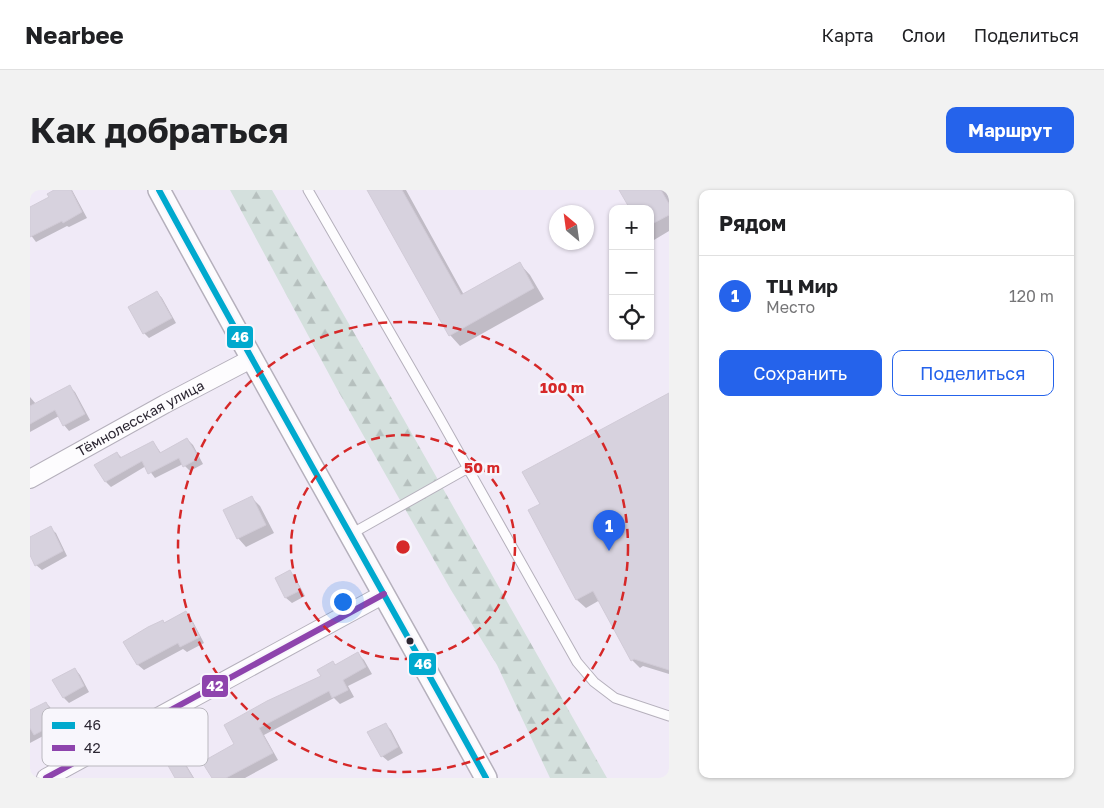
<!DOCTYPE html>
<html lang="ru">
<meta charset="utf-8">
<style>
:root{--surface:#fff;--page:#f2f2f2;--text:#202124;--muted:#757577;--line:#e0e0e0;--accent:#2563eb}
body{margin:0;font-family:"Golos Text",sans-serif;background:var(--page);color:var(--text)}
.controls{position:absolute;right:15px;top:15px;display:grid;overflow:hidden;border-radius:10px;box-shadow:0 1px 4px #0004}
.controls button{width:45px;height:45px;display:grid;place-items:center;padding:0;border:0;border-bottom:1px solid var(--line);background:var(--surface);color:var(--text);font:25px sans-serif}
.compass{position:absolute;left:519px;top:15px;width:45px;height:45px;border-radius:50%;background:var(--surface);box-shadow:0 1px 4px #0004;rotate:331deg}
.you{position:absolute;left:312px;top:411px;width:18px;height:18px;margin:-12px;border:4px solid #fff;border-radius:50%;background:#1a73e8;box-shadow:0 0 0 8px #1a73e833}
.badge{display:grid;place-items:center;width:32px;height:32px;border-radius:50%;background:var(--accent);color:#fff;font-size:16px;font-weight:700}
.pin{position:absolute;translate:-50% -41px;filter:drop-shadow(0 1px 2px #0008)}
.pin::after{content:'';position:absolute;top:26px;width:18px;height:15px;background:inherit;clip-path:polygon(0 0,100% 0,50% 100%)}
.list{margin:0;padding:0;list-style:none}
h2{display:flex;justify-content:space-between;align-items:center;height:65px;margin:0;padding:0 20px;font-size:21px}
h2 small{font-size:16px;font-weight:400;color:var(--muted)}
.list li{display:grid;grid-template-columns:32px 1fr auto;gap:15px;align-items:center;box-sizing:border-box;height:80px;padding:0 20px;border-top:1px solid var(--line)}
.list b{display:block;font-size:19px;white-space:nowrap}
.list p{margin:0;font-size:16px;white-space:nowrap;color:var(--muted)}
.list em{font-size:16px;font-style:normal;color:var(--muted)}
.actions{display:flex;gap:10px;padding:15px 20px}
.actions a{flex:1;padding:11px 0;border:1px solid var(--accent);border-radius:10px;text-align:center;font-size:18px;color:var(--accent)}
.actions .main{background:var(--accent);color:#fff}
.icon{flex:none;width:28px;height:28px;fill:none;stroke:currentColor;stroke-width:2;stroke-linecap:round;stroke-linejoin:round}
.map{position:relative;flex:none;width:639px;height:588px;overflow:hidden;border-radius:10px}
header{display:flex;align-items:center;gap:30px;box-sizing:border-box;height:70px;padding:0 25px;background:var(--surface);border-bottom:1px solid var(--line)}
header strong{font-size:24px}
nav{display:flex;gap:28px;margin-inline-start:auto;font-size:18px}
.intro{display:flex;align-items:center;justify-content:space-between;box-sizing:border-box;height:120px;padding:0 30px}
h1{margin:0;font-size:35px}
.button{padding:12px 22px;border-radius:10px;background:var(--accent);color:#fff;font-size:18px;font-weight:700}
main{display:flex;gap:30px;padding:0 30px}
aside{flex:1;background:var(--surface);border-radius:10px;box-shadow:0 1px 4px #0004}
.map>svg:first-child{display:block}
</style>
<header>
<strong>Nearbee</strong>
<nav><a>Карта</a><a>Слои</a><a>Поделиться</a></nav>
</header>
<div class="intro"><h1>Как добраться</h1><a class="button">Маршрут</a></div>
<main>
<div class="map">
<svg width="639" height="588" viewBox="0 0 639 588">
<defs>
<pattern id="forest-firs" width="22" height="20" patternUnits="userSpaceOnUse" patternTransform="scale(1.25)"><rect width="22" height="20" fill="#d4e0dd"/><path d="M5 1l3.5 6h-7zM16 11l3.5 6h-7z" fill="#b6c0be"/></pattern>
</defs>
<rect width="100%" height="100%" fill="#f0eaf7"/>
<!-- forest -->
<path fill="url(#forest-firs)" d="M200,0H242L373,228L577,588H520L467,475L421,400L307,199Z"/>
<!-- shadow -->
<path fill="#0003" d="M27,0H42L57,28L39,37L37,36L6,52L0,44V18L20,8Z
M338,0H376L434,105L490,74L500,85L514,109L430,156L420,145Z
M591,0H635L639,8V41L624,50L620,47V19Z
M127,102L132,108L146,133L119,148L114,143Z
M39,196L45,202L60,230L39,241L34,235L29,226L0,242V207L6,214Z
M639,205V484L613,476L610,478L602,470L570,410L556,418L547,410L500,321L511,314L494,283Z
M157,249L163,255L173,274L160,281L153,274L125,288L116,276L81,297L76,292L87,263L92,268L123,252L131,263Z
M222,308L230,316L244,343L216,357L208,348Z
M20,338L26,343L37,366L12,380L6,375L0,363V348Z
M260,382L265,387L275,406L262,413L256,408L246,389Z
M156,422L161,428L174,453L157,462L153,459L114,480L108,475L95,452Z
M328,464L334,470L342,484L318,496L324,507L310,514L304,508L234,545L248,570L215,588H183L206,554L292,487L303,473L306,475Z
M45,479L50,485L59,502L39,513L34,508Z
M16,513L20,517L30,537L0,553V522Z
M355,534L361,540L373,563L358,571L352,566Z
M143,558L149,563L164,588H147Z"/>
<!-- building -->
<path fill="#d7d2de" stroke="#d1cbd7" d="M24,0H41L52,22L33,33L32,31L0,47V17L19,7L17,4Z
M337,0H372L431,105L490,72L504,98L419,146Z
M589,0H631L639,14V25L620,35V19H600Z
M127,101L142,128L113,144L98,117Z
M40,195L55,224L33,236L25,220L0,234V216Z
M639,203V480L604,469L601,471L563,401L546,410L498,320L510,314L492,282Z
M157,248L169,268L153,277L149,268L118,284L112,271L75,292L64,275L87,262L90,268L123,251L130,263Z
M222,306L236,335L207,349L193,320Z
M21,336L33,361L5,376L0,365V347Z
M260,380L271,400L255,408L245,388Z
M156,421L170,447L150,457L148,453L107,475L93,452L118,437L133,430L134,433Z
M328,462L336,477L313,490L318,500L302,508L299,501L229,538L243,563L196,588H182L172,572L204,554L194,535L237,511L291,486L287,480L303,471L305,475Z
M45,478L54,496L33,508L22,490Z
M16,512L27,533L4,545L0,538V520Z
M356,533L368,557L351,567L337,542Z
M144,556L163,588H145L131,563Z"/>
<g fill="none" stroke-linecap="round" stroke-linejoin="round">
<!-- service casing -->
<g stroke="#b5b0bc" stroke-width="11">
<path id="service" d="M278,0L409,227L547,472L564,492L585,508L639,526
M321,344L438,278"/>
</g>
<!-- minor casing -->
<g stroke="#b5b0bc" stroke-width="20">
<g id="minor">
<path id="s1" d="M0,289L135,214L221,169"/>
<path d="M16,588L354,404"/>
</g>
</g>
<!-- tertiary casing -->
<g stroke="#b5b0bc" stroke-width="24">
<path id="tertiary" d="M129,0C236,197 348,392 456,588"/>
</g>
<!-- service -->
<use href="#service" stroke="#fdfcfe" stroke-width="9"/>
<!-- minor -->
<use href="#minor" stroke="#fdfcfe" stroke-width="18"/>
<!-- tertiary -->
<use href="#tertiary" stroke="#fdfcfe" stroke-width="21"/>
<!-- bus-1 casing -->
<g stroke="#f8f6fc" stroke-width="10">
<path id="bus-1" d="M129,0C236,197 348,392 456,588"/>
</g>
<!-- bus-2 casing -->
<g stroke="#f8f6fc" stroke-width="10">
<path id="bus-2" d="M16,588L354,404"/>
</g>
<!-- bus-1 -->
<use href="#bus-1" stroke="#00a9ce" stroke-width="6"/>
<!-- bus-2 -->
<use href="#bus-2" stroke="#8e44ad" stroke-width="6"/>
</g>
<!-- distance rings -->
<g fill="none" stroke="#d62828" stroke-width="2.5" stroke-dasharray="9 6">
<circle cx="373" cy="357" r="112"/>
<circle cx="373" cy="357" r="225"/>
</g>
<!-- markers -->
<circle fill="#2b2632" stroke="#f8f6fc" stroke-width="2" cx="380" cy="451" r="4.5"/>
<g text-anchor="middle" stroke-width="5" stroke-linejoin="round" paint-order="stroke">
<!-- street labels -->
<g font-size="14" fill="#2b2632" stroke="#f8f6fc">
<text dy="5" stroke="none"><textPath href="#s1" startOffset="126">Тёмнолесская улица</textPath></text>
</g>
</g>
<!-- legend -->
<rect x="12" y="518" width="166" height="58" rx="8" fill="#f8f6fc" stroke="#bab8bf" stroke-width="1"/>
<rect x="22" y="532" width="23" height="7" fill="#00a9ce"/>
<rect x="22" y="555" width="23" height="6" fill="#8e44ad"/>
<g font-size="14" fill="#2b2632">
<text x="54" y="540">46</text>
<text x="54" y="563">42</text>
</g>
<circle cx="373" cy="357" r="8" fill="#d62828" stroke="#f8f6fc" stroke-width="2.5"/>
<g font-size="15" text-anchor="middle" font-weight="bold" fill="#d62828" stroke="#f8f6fc" stroke-width="5" stroke-linejoin="round" paint-order="stroke">
<text x="532" y="203">100 m</text>
<text x="452" y="283">50 m</text>
</g>
<g stroke="#f8f6fc" stroke-width="2">
<rect x="196" y="135" width="28" height="24" rx="5" fill="#00a9ce"/>
<rect x="378" y="462" width="29" height="24" rx="5" fill="#00a9ce"/>
<rect x="171" y="484" width="28" height="24" rx="5" fill="#8e44ad"/>
</g>
<g font-size="14" text-anchor="middle" font-weight="bold" fill="#fff">
<text x="210" y="152">46</text>
<text x="393" y="479">46</text>
<text x="185" y="501">42</text>
</g>
</svg>
<div class="controls">
<button>+</button>
<button>−</button>
<button><svg class="icon" aria-label="locate" viewBox="0 0 24 24"><circle cx="12" cy="12" r="6"/><path d="M12 2v4M12 18v4M2 12h4M18 12h4"/></svg></button>
</div>
<svg class="compass" viewBox="-18 -18 36 36"><path d="M0-13l5 13h-10z" fill="#e53935"/><path d="M0 13l5-13h-10z" fill="#757577"/></svg>
<div class="you"></div>
<div class="pin badge" style="left:579px;top:361px">1</div>
</div>
<aside>
<h2>Рядом<small></small></h2>
<ul class="list">
<li><span class="badge">1</span><div><b>ТЦ Мир</b><p>Место</p></div><em>120 m</em></li>
</ul>
<div class="actions"><a class="main">Сохранить</a><a>Поделиться</a></div>
</aside>
</main>
